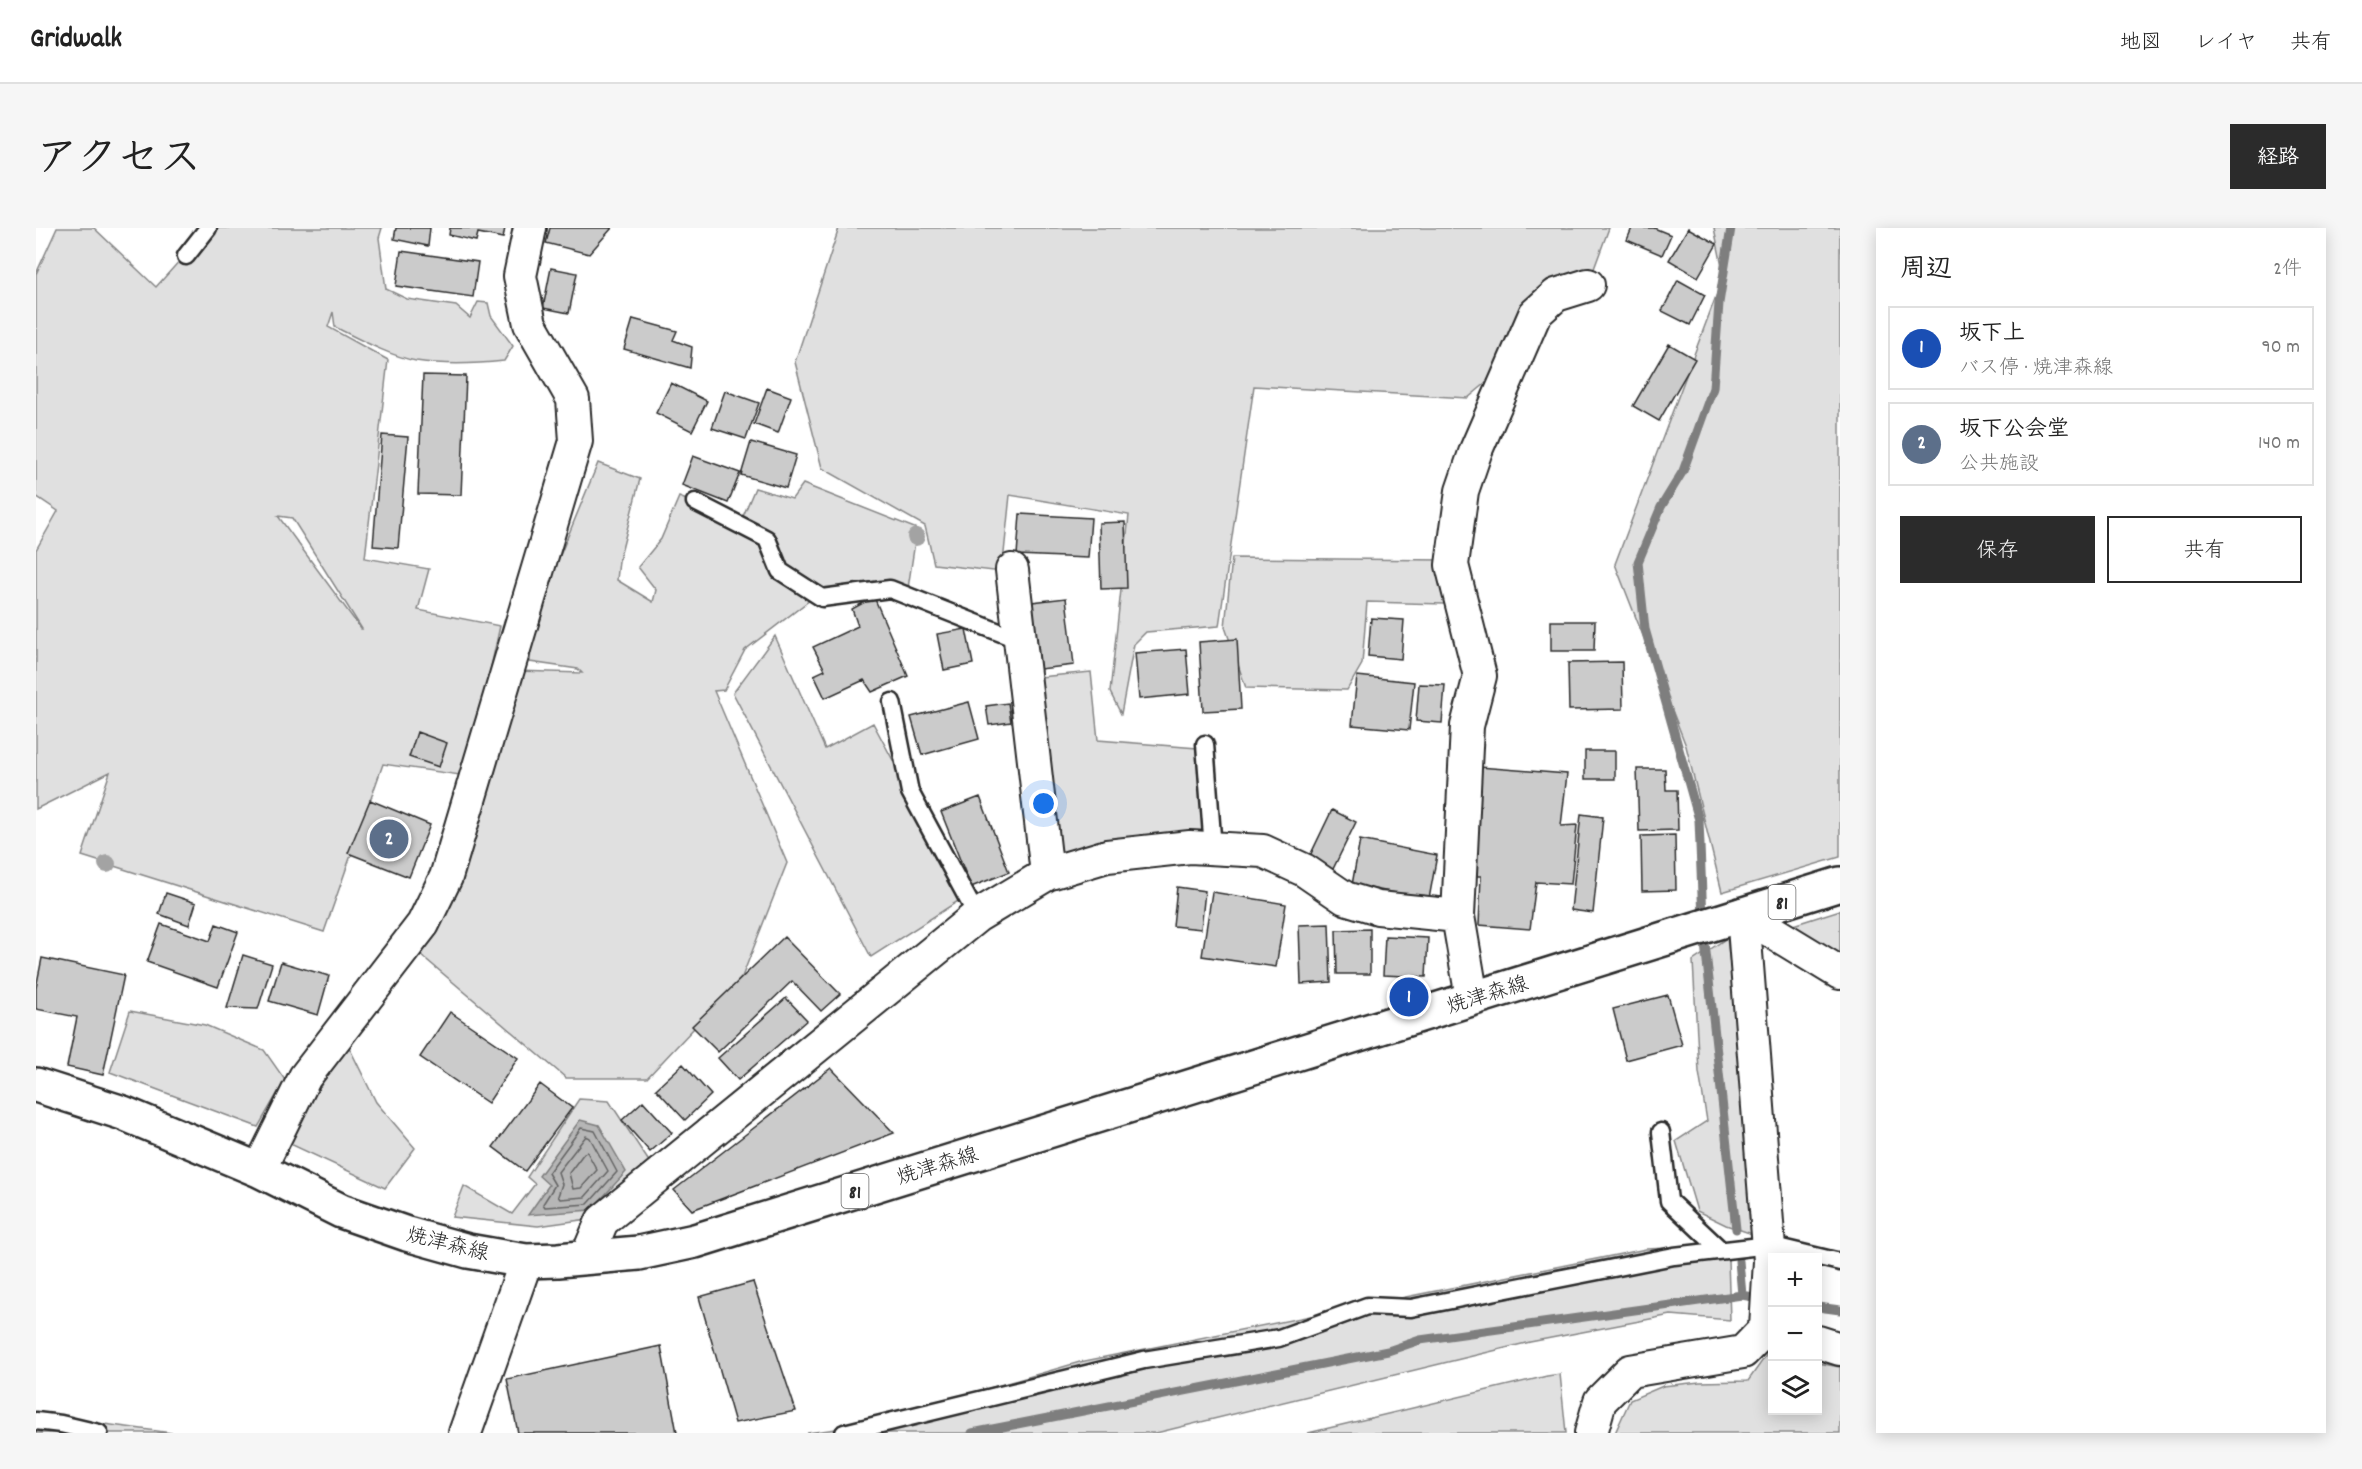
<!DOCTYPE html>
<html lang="ja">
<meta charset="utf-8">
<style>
:root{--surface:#fff;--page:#f6f6f6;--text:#222;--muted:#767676;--line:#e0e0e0;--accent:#2b2b2b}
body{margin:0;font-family:Dekko,"Klee One",sans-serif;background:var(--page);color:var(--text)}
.controls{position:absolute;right:18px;bottom:18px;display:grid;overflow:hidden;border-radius:0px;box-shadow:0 3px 15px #0003}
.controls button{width:54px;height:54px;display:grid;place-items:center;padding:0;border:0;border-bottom:2px solid var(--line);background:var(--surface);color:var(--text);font:30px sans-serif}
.you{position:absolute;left:1008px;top:576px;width:21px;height:21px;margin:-15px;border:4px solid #fff;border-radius:50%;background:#1a73e8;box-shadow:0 0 0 9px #1a73e833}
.badge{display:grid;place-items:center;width:39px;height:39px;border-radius:50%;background:var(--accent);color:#fff;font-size:20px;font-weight:700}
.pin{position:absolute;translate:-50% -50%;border:3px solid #fff;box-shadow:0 2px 6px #0006}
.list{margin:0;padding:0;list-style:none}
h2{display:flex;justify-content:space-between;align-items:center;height:78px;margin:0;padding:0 24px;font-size:26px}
h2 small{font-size:20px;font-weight:400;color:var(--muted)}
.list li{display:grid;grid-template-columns:39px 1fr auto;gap:18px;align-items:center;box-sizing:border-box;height:84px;margin:0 12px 12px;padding:0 12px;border:2px solid var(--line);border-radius:0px}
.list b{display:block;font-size:22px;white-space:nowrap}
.list p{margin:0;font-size:20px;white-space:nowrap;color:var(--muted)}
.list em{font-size:20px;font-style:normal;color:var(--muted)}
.actions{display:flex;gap:12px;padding:18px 24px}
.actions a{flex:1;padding:14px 0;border:2px solid var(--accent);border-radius:0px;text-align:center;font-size:21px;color:var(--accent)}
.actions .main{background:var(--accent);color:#fff}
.icon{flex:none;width:33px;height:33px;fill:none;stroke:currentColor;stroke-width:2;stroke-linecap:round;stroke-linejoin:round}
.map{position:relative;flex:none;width:1804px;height:1205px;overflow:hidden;border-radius:0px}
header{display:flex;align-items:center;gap:36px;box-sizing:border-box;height:84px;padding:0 30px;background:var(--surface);border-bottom:2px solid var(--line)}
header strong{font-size:28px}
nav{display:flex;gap:33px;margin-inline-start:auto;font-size:21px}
.intro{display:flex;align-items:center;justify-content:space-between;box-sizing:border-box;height:144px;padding:0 36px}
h1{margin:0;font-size:42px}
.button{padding:15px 27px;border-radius:0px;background:var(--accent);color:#fff;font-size:21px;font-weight:700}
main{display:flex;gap:36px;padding:0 36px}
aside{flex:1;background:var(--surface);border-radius:0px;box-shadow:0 3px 15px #0003}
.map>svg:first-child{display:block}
</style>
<header>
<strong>Gridwalk</strong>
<nav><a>地図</a><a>レイヤ</a><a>共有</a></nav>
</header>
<div class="intro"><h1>アクセス</h1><a class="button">経路</a></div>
<main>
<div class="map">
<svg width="1804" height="1205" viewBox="0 0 1804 1205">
<rect width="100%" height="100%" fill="#fff"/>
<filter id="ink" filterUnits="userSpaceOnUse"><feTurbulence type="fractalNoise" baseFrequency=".0167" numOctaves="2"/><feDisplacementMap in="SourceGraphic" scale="12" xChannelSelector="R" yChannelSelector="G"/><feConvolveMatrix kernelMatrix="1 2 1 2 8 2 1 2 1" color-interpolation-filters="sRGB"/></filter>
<g filter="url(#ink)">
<!-- green -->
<path fill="#e0e0e0" stroke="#868686" stroke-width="1.5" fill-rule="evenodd" d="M21,0H58L120,59L173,0H346L343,10L350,61L371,71L420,78L434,90L442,74L452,75L455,88L477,118L468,133C440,136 408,137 380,133C354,128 323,111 299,99L297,84L292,99L352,132L329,330L393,341L382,382L464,398L431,548L347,536L288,704L46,628L74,544L0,581V322L22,283L0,268V46ZM242,288L256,290L326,401H325Z
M803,0H1573L1552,57L1496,79L1450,155L1432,170L1218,158L1183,398L1110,404L1098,416L1085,486L1074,464L1093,287L974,267L966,344L898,336L889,298L786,240L759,134Z
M1678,0H1804V629L1686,664L1650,518L1579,336L1688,47Z
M562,235L604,251L583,333L581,352L617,374L620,362L602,339L625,311L643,269L705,293L719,260L756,271L767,256L881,301L872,360L787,362L709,422L688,462L678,463L751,635L706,749L611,850H530L378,721L480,443L546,445L542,441L494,434L497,393Z
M1196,330L1408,332V376L1331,374L1326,436L1311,462L1210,460L1189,399Z
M739,408L789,521L837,495L930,668L835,729L697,465Z
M1055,444L1062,512L1161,520L1170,607L1021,631L1004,449Z
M1804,682V726L1754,698Z
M1691,710L1703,808L1719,1007L1690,997L1661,983L1640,913L1671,893L1663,844L1657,733Z
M94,783L169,797L228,822L249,852L222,899L74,844Z
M311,815L340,874L379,920L349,960L250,914Z
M543,871L573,873L614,935L559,990L502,998L416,989L428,958L476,986L499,956L491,949Z
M1656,1019L1692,1032L1694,1092L1635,1087L1494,1114L1120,1205H771L822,1198L1044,1134L1610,1021Z
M1736,1119V1182H1782V1135L1804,1139V1205H1579L1594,1172L1627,1158L1664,1154L1712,1153Z
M1524,1146L1530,1205H1272L1511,1148Z
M0,1187L136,1205H0Z"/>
<!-- water -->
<path fill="#b6b6b6" stroke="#7e7e7e" stroke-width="1.5" d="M544,892L563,897L590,944L555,982L492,987L513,957L503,948Z"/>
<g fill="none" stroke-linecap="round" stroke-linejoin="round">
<!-- shore -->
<path stroke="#636363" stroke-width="1.5" d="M545,900L559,903L581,944L552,976L509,979L507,976L519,957L512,945Z
M550,908L554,910L572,943L549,969L524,971L522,968L526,956L522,944Z
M551,924L561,942L545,960L537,961L533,945L548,925Z"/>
<!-- stream -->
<path stroke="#7e7e7e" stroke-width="9" d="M1667,692L1663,592L1609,401L1602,334L1625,279L1647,243L1677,160L1683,75L1695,0
M1668,706L1700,1001
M1703,1033L1706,1067
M1782,1079L1804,1082
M936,1205L1352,1123L1384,1112L1706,1067L1728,1071"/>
</g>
<!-- building -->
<path fill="#cbcbcb" stroke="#2b2b2b" stroke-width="1.5" d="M360,0H394L392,18L358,11Z
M414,0H469L467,10L442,5L440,13L413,7Z
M514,0H576L553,26L510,15Z
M1596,0H1618L1635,7L1626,27L1591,12Z
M1652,0L1681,16L1662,49L1633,32Z
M365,23L442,34L437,69L360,58Z
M515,40L541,45L533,85L507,80Z
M1642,52L1669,67L1654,97L1626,83Z
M597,91L641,103L637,112L656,119L654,140L588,121Z
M1633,116L1659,131L1623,193L1597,178Z
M387,147L430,148L425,267L382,266Z
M635,155L671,173L656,203L620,185Z
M731,160L755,169L742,205L718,196Z
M689,163L723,175L710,211L676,200Z
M346,207L372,209L362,320L337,318Z
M715,214L760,227L750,260L705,247Z
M657,228L704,245L692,275L646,257Z
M984,286L1055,290L1052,330L981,327Z
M1089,294L1091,360L1065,361L1063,295Z
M838,369L872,448L836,464L828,452L789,470L778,447L789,442L777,419L822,398L816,381Z
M1030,370L1038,437L1004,441L996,374Z
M1335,390L1368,392L1365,431L1332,428Z
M1515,393H1559L1558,423H1515Z
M930,401L937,436L908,442L901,406Z
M1201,411L1205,481L1167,483L1163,414Z
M1150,421L1154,466L1103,471L1099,425Z
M1586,434L1587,481L1533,482L1532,435Z
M1321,448L1378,454L1373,502L1316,497Z
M1383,456L1409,457L1406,495L1380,493Z
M933,474L943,511L886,527L875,489Z
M972,475L975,494L953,497L950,478Z
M381,504L411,515L403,539L373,529Z
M1549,523H1579V551H1549Z
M1443,539L1531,546L1525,598L1541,597L1535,656L1500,654L1494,701L1443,697L1445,648H1433Z
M1601,541H1629L1630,562H1641L1642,602L1603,603Z
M944,569L973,644L935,659L905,584Z
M334,572L394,597L373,649L312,625Z
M1296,582L1320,594L1296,643L1272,632Z
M1545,586L1567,589L1557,685L1535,682Z
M1639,607L1640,662L1606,663L1605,608Z
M1324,612L1401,627L1393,671L1316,657Z
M1141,659L1169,663L1165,701L1137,698Z
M1176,664L1250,676L1240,739L1166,728Z
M130,665L160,675L153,697L123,686Z
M125,696L174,713L180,696L202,704L182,759L111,734Z
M1293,696L1295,754L1265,756L1263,697Z
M1334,701V746H1301L1300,702Z
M1349,708L1392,710L1390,749L1347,747Z
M748,709L804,766L785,783L756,753L682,824L656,798Z
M207,727L236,736L222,781L191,780Z
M6,730L88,747L67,847L31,839L41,789L0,781V760Z
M245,734L293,748L282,787L233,773Z
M1632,767L1646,817L1590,832L1577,781Z
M750,770L771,792L702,852L682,830Z
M414,784L482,830L452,875L384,829Z
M647,836L675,867L649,892L620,861Z
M795,840L858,905L656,982L638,962Z
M504,856L536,880L489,943L457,919Z
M607,873L636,905L614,924L586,892Z
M717,1054L760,1183L699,1195L663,1069Z
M625,1118L641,1205H482L471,1151Z"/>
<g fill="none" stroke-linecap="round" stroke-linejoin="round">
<!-- lane casing -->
<g stroke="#2b2b2b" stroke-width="21">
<path id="lane" d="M150,28L172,0
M659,274L731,311L744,343L786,370L854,361L983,412
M856,474L874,564L941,688
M1169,516L1177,621
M1625,904L1633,973L1685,1022
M0,1193L25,1196L63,1205
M808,1205L1108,1132L1243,1110L1331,1078L1375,1080L1638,1028L1733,1017L1804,1034"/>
</g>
<!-- street casing -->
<g stroke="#2b2b2b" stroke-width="36">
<path id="street" d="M976,342L1011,646
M1707,686L1804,745
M1436,770L1422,688L1431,498L1444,448L1416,337L1426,263L1440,222L1499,86L1520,67L1552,57
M223,942L269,849L387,696L410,649L540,213L537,171L494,96L484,48L494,0
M551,1029L566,993L941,688L1011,646L1071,628L1154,619L1227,623L1268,642L1309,670L1342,680L1422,688
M1782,1114L1804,1121
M429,1205L490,1033
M1555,1205L1564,1173L1594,1143L1707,1124L1730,1100L1734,1033L1707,686"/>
</g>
<!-- primary casing -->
<g stroke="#2b2b2b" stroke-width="38">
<path id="primary" d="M0,857L87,885L223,942L305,983L371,1006L432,1023L490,1033L522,1032L603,1025L659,1013L1804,656"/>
</g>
<!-- lane -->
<use href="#lane" stroke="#fff" stroke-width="16"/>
<!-- street -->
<use href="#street" stroke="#fff" stroke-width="32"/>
<!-- primary -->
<use href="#primary" stroke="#fff" stroke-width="33"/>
</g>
<!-- trees -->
<g fill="#a3a3a3">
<circle cx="880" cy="309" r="9"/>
<circle cx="71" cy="636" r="9"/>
</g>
</g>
<g text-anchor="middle" stroke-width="4.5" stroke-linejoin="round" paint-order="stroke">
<!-- shield labels -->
<g fill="#fff" stroke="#6b6b6b" stroke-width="1.5">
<rect x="1732.5" y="657" width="27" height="34" rx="4.5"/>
<rect x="805.5" y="946" width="27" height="34" rx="4.5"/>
</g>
<g font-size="20" font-weight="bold" fill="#2b2b2b">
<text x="1746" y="681">81</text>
<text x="819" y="970">81</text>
</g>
<!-- street labels -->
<g font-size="21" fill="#2b2b2b" stroke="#fff">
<text transform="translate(1451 766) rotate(-17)" y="7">焼津森線</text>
<text transform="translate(901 937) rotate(-17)" y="7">焼津森線</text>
<text transform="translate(412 1015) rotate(14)" y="7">焼津森線</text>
</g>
</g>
</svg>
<div class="controls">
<button>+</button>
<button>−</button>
<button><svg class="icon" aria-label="layers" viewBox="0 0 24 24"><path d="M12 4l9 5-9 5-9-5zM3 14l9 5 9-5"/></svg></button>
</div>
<div class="you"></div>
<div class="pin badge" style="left:1373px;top:769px;background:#1a4fb4">1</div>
<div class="pin badge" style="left:353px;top:611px;background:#5c6f8a">2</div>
</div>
<aside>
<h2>周辺<small>2件</small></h2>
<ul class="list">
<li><span class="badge" style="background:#1a4fb4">1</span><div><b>坂下上</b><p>バス停 · 焼津森線</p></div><em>90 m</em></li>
<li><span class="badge" style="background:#5c6f8a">2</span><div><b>坂下公会堂</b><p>公共施設</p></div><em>140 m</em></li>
</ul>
<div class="actions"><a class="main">保存</a><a>共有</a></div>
</aside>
</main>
